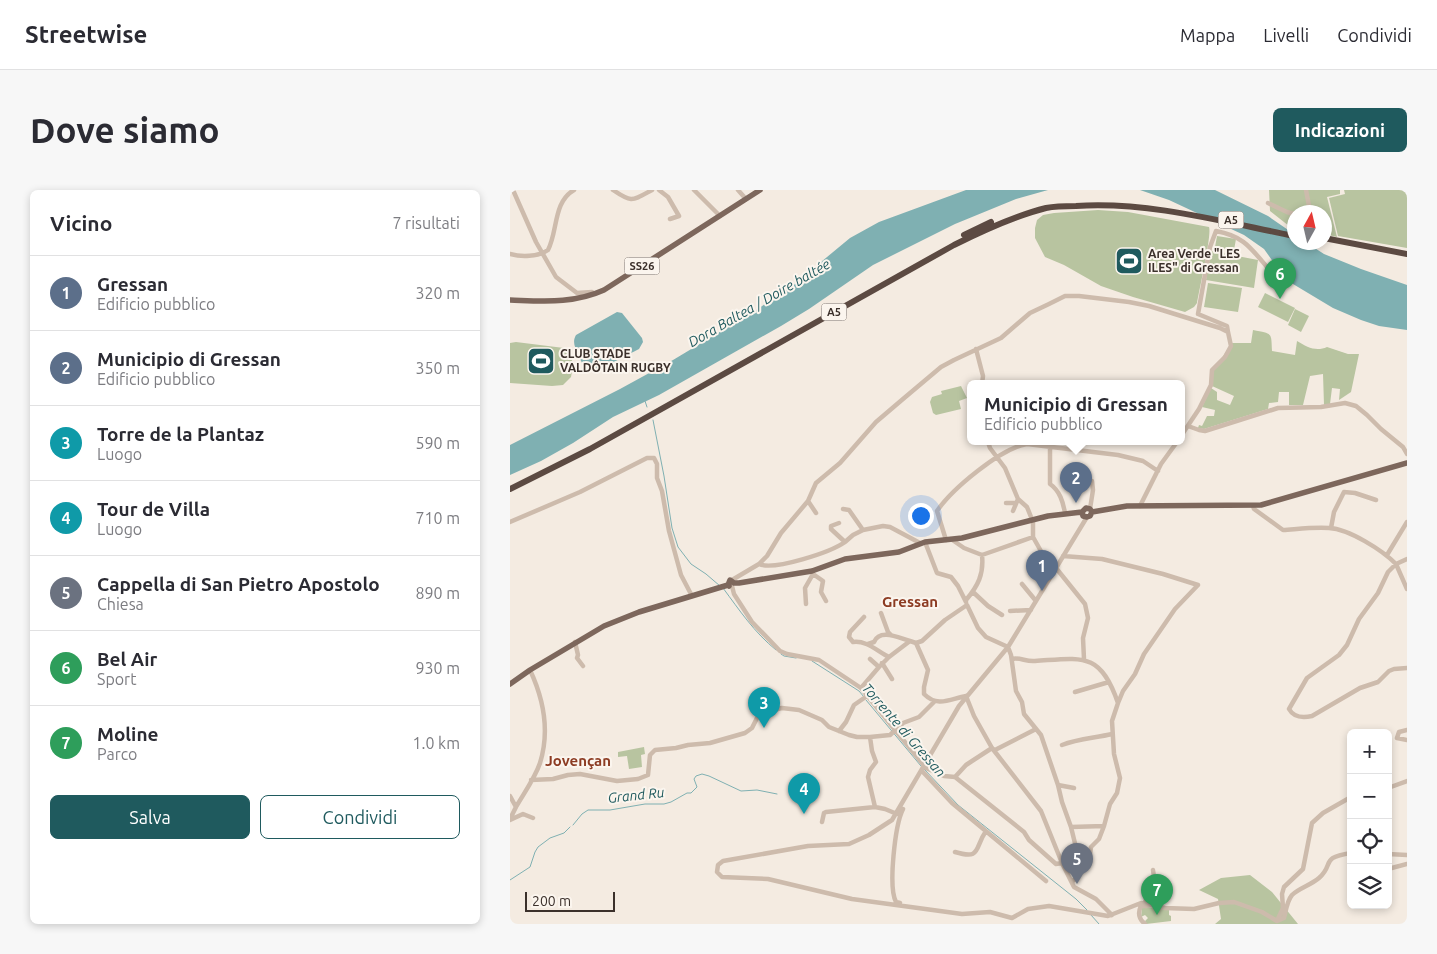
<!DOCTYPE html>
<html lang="it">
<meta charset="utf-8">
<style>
:root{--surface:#fff;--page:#f7f7f7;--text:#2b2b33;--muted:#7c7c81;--line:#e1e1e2;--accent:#1f5a5e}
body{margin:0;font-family:Ubuntu,sans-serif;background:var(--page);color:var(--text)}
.controls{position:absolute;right:15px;bottom:15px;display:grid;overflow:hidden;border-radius:8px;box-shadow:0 2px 8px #0003}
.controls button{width:45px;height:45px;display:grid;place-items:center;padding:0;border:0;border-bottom:1px solid var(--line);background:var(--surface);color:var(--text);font:25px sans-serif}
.compass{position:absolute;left:777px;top:15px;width:45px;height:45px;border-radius:50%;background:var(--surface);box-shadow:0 2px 8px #0003;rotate:8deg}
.scale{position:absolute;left:15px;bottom:12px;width:90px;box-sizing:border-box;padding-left:5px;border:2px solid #3b302b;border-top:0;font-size:14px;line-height:18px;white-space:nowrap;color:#3b302b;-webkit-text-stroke:4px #fbf5ee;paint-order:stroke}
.you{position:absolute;left:410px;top:325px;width:18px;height:18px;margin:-12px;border:4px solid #fff;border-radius:50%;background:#1a73e8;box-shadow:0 0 0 8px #1a73e833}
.badge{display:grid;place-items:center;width:32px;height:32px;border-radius:50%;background:var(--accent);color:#fff;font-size:16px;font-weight:700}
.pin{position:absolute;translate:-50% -41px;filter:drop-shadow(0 1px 2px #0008)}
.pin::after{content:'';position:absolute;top:26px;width:18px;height:15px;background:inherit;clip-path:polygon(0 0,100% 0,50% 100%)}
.popup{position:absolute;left:457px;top:190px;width:218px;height:65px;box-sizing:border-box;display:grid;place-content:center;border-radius:8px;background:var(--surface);filter:drop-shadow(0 1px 4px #0005);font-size:16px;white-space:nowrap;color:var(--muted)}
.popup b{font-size:19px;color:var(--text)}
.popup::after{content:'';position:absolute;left:50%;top:100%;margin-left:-10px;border:10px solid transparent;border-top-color:var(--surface)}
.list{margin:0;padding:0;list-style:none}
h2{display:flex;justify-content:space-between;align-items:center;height:65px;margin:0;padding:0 20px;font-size:21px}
h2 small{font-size:16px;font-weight:400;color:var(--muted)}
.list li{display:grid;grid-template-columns:32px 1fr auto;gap:15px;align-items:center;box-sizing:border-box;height:75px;padding:0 20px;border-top:1px solid var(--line)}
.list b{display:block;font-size:19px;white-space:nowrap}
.list p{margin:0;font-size:16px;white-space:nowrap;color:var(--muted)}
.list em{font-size:16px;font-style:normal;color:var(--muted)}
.actions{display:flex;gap:10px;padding:15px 20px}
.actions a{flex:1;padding:11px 0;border:1px solid var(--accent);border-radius:8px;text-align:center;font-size:18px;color:var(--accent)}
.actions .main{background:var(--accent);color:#fff}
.icon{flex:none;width:28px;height:28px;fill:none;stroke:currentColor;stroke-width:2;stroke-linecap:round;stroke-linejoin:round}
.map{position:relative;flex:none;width:897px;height:734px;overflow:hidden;border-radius:8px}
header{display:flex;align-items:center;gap:30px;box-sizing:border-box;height:70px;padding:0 25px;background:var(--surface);border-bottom:1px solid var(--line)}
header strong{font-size:24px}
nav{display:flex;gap:28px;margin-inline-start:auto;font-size:18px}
.intro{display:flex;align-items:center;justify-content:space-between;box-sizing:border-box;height:120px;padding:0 30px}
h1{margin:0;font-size:35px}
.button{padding:12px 22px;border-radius:8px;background:var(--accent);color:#fff;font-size:18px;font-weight:700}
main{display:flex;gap:30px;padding:0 30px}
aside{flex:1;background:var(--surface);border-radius:8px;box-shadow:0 2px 8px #0003}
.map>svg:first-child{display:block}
</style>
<header>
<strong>Streetwise</strong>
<nav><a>Mappa</a><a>Livelli</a><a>Condividi</a></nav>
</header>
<div class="intro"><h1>Dove siamo</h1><a class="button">Indicazioni</a></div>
<main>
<aside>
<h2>Vicino<small>7 risultati</small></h2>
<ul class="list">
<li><span class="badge" style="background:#5c6f8a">1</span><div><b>Gressan</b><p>Edificio pubblico</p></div><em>320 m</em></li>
<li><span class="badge" style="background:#5c6f8a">2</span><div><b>Municipio di Gressan</b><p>Edificio pubblico</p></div><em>350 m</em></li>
<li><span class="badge" style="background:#0f9aa8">3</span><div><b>Torre de la Plantaz</b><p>Luogo</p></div><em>590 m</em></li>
<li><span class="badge" style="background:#0f9aa8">4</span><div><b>Tour de Villa</b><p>Luogo</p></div><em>710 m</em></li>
<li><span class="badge" style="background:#6b7280">5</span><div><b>Cappella di San Pietro Apostolo</b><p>Chiesa</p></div><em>890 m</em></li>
<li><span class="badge" style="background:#2e9e5b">6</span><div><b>Bel Air</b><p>Sport</p></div><em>930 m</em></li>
<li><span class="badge" style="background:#2e9e5b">7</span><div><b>Moline</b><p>Parco</p></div><em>1.0 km</em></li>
</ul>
<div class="actions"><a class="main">Salva</a><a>Condividi</a></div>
</aside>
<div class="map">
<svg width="897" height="734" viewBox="0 0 897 734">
<rect width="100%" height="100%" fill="#f4ebe1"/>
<!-- green -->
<path fill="#b8c4a0" d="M759,0H830V4L817,7L827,47L815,44L814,22H784V37L779,36L760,21Z
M834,0H897V58L828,46L819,8L835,4Z
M588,20L618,22L699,37C702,44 689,101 687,113L684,117L675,122L623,107L591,96L554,75L535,67L525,48V38L527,30L533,25L544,23Z
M707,46L726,49L724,60L705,57Z
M701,61L748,70L744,98L696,90Z
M698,93L732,98L728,122L694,117Z
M755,103L785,118L778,132L748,117Z
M785,119L799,126L791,142L778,135Z
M743,140C763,144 761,142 762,161L785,165L787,151C797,157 806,162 817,157L838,164H849L841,202L829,210L830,199L822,198L820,214L814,215L813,184L800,186L793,215H779V202H769L768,212L759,213L758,219L694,239L688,238L689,235L692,236L697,226H704L705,220L692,217L701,198L707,202V210L720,215L724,206L702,196L703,181L722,153H741Z
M6,152L54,158L61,166L63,176L61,187L53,195L42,196L0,193V153Z
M451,196L457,208L449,211L451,219L426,225L423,223L420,212L422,207L432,204L431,201Z
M134,557L135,564L131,565L132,577L119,579L117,566L108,567V562Z
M740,685L762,702L788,734H705L711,729L708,709L689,700L711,688Z
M638,717L659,720V725L661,726V731L636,734L635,731L638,728L635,725L631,727L632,718Z"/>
<!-- water -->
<path fill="#7fb0b2" d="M456,0H538L506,9L445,34L363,75L299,119L271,136L149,205L103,227L63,253L31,271L0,285V255L110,199L163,170L243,122L297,86L311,72L340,48L369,32Z
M630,0H705L758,26L784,44V52L797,53L814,64L851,79L897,95V140L869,136L851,130L823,118L783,94L769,80L754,59L734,45L659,10Z
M107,122L112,123L132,148L133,152L129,159C119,164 90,181 80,179C74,179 70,169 68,164C65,157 62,152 66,145Z"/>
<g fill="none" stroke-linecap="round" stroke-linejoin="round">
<!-- stream -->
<path stroke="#7fb0b2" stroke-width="1" d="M135,211L137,217
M143,230L154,286L162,338L168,357L181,374L196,384L210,396
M213,398C230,421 244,442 266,460
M271,464L274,466L286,468
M302,471L349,501L354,507
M356,510L411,576
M414,579L448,615L566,709L577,720
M63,635L72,624L78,620H100L135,614H154L161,612L177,603H181L187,597L184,589L186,586L192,584L199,586L231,601L247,600L267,604
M0,690L20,677L25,662L28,657L40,648L54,643L60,637
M581,725L589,734"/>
<!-- minor -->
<path stroke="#cdbbac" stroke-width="4.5" d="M3,0L26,52L46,87L67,103L82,102
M103,0C122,13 122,11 142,0
M149,0L158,7L169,26L160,29
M184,0L210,26
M228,0L236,9
M796,0L800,21L799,22
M758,13L777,22L784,24
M0,64C11,67 28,67 38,60C48,41 43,12 64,0
M718,142L717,136L688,124L700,57L706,41C733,46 740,57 757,77
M466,159L473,186L472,194
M678,236L689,240L695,241L768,218L811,217L835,213L846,216L857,225L871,239L893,257L897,264
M478,252L480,258L495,278L508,309L517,317L523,332V347L532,363L546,378L575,414L578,428L573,448L574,469
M540,256V294C550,301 553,312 555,323
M574,292L582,291L583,300L580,319
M298,311L306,323
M496,313H506
M630,316L651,274L667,252
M743,316L744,319L773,340C788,339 803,337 819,338C839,339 872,360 886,374L897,369
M333,319L339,320L353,340
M503,321L508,309
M577,327L498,457L449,516L382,630L359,645L339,654L298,656L213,671L208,675L207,682L212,687L258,689L342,709L452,724L480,722L502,728L518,719L539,716L598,726L631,713L655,718L684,719L709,713L724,712L752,722L767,731L774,728C776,720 777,711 782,705C789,698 801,695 809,688C825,674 809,668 841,663
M0,332L70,302L137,268H144L147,274V288L152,301L159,341L171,385L182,406
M329,333L321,336V339L335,352L343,345L353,340L373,336L380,337L410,353
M821,338L824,322L834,302L845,303L866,310
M441,349L454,358L472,365C474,384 468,396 456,410
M436,350L427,321C442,299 491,258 517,254L608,265L633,271L648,281
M415,352L427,383L441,387L448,396L456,412
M472,365L523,347
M877,365L897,332
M553,366L592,369L653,384L688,395L665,419L634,464L625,484L613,501L608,513
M249,374C264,381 321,362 335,352
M303,384L313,391L311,402L316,411
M222,390L249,374L257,366L271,343L298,311L306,293L330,273L366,232L393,209L431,177L444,170L491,148L520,123L539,114L555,106H569L619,112L639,116L710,138L718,142L721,156L715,167L702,180L701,195L689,219L671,246
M512,394L526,411
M222,396L224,404L242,432L270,461L277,464L309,470L351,498L416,578L434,586L445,587L514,642L519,650L546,674L552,673L564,697L586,709L602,725
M897,399L886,374L878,382L868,403L849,429L837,455L829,465L797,488L779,519C784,528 793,528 802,526L850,498L868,492L879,481L884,479L897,478
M463,402L478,416L492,425
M296,414L295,398L303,384L302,381
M500,421L521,420
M371,423L378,442L381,445
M354,427L340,442L339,447L343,452C356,450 367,461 379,467
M65,452L68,465L67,468L73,476
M406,453L412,451L435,430L457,415L468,438L476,447L498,457L501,465L506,501L512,512L514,524L531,545L548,595L552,612L561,637L594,636L589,649L581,657L579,671L571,678L561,637
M358,454L364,452C370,438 389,448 400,451
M502,469C510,467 516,472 525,471C572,468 590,461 608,513L602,531L604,564L610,588L607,603L600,614L594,636
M372,473L382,489
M369,477L379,467L400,451L406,453L418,480L414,497V504C428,518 440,509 456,506L464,526L482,558L531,621L552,673
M351,498L369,477L360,469
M565,502L599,492
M897,540L889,542L887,548L897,550
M329,541L336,532L344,515L357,506
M360,547L380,545L393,533L409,527L424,512
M552,555C568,549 585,548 602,544
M485,560L526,539
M412,581L442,613L536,691
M445,587L456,575L482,558
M21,590L43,589L58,585L70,584L107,591L128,589L138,585L140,565L145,560L166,558L178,555L200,553L235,543L242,538L247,528L259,521L272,518L289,520L312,530L319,537L339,545L347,547H360L362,561L366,572L360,580L358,587L365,617L316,622L314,623L312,632
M548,595L564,598
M878,598L897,591
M0,606L6,617L0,629
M6,617C14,603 25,588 30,573C40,541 34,510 20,480
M365,617L375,619L387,624
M0,630L13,624L23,628
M445,662C472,670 464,658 476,641
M878,664L897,665
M878,679L897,674
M562,692L567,687V680L571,678
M390,713L386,712C378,697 385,635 393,619
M635,713C636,706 639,707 642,702C646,696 644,687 643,680
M767,731L773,718L772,704L774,697L793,679L802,633L813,623L841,607
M635,734C629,729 627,724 631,716H637"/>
<!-- major -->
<path stroke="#7d675c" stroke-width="5.5" d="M0,110C33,111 63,114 94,100L250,0
M572,322L573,326L577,327L580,326L582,322
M218,395L220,390L224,393H229L302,381L335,369L389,362L415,352L452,348L538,326L572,322L576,318L580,319L582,322L617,316L751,315L897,273
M0,494L20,480L94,436L129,422L218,395L219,396"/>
<!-- highway -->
<path stroke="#5c4a42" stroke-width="6" d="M454,45L481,32
M814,48L897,64
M0,299L80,259L444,55C474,40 504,26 536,18C546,16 557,16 566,16C638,11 714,32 784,46"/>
</g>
<!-- icons -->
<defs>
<g id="stadium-square" transform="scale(1.4375)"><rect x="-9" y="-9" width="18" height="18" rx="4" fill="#1f5a5e" stroke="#fbf5ee"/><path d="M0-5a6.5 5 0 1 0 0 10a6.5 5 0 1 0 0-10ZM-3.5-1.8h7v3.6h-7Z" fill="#fff"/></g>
</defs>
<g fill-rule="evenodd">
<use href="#stadium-square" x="619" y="71"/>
<use href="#stadium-square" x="31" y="171"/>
</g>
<g text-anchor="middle" stroke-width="4" stroke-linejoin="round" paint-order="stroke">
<!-- shield labels -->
<g fill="#fbf5ee" stroke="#756b66" stroke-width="1">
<rect x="708.5" y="21.5" width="25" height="17" rx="4"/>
<rect x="114.5" y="67.5" width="35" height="17" rx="4"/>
<rect x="311.5" y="113.5" width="25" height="17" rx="4"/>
</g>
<g font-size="11" font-weight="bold" fill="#3b302b">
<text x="721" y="34">A5</text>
<text x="132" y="80">SS26</text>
<text x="324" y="126">A5</text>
</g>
<!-- poi labels -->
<g font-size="12" font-weight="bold" fill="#3b302b" stroke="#fbf5ee" text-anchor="start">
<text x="638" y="68">Area Verde "LES<tspan x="638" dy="14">ILES" di Gressan</tspan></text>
<text x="50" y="168">CLUB STADE<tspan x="50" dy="14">VALDÔTAIN RUGBY</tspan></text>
</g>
<!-- water labels -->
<g font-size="14" font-style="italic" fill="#1f5a5e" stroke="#fbf5ee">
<text transform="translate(249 113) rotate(-30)" y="5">Dora Baltea / Doire baltée</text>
<text transform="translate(394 540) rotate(49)" y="5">Torrente di Gressan</text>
<text transform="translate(126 605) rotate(-6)" y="5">Grand Ru</text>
</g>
<!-- quarter labels -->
<g font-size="15" font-weight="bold" fill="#8c3b22" stroke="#fbf5ee">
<text x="400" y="417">Gressan</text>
<text x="68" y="576">Jovençan</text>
</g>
</g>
</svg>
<div class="controls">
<button>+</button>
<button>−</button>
<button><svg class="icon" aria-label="locate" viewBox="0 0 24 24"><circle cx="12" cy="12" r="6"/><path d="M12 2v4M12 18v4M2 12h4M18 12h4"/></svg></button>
<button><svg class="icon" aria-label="layers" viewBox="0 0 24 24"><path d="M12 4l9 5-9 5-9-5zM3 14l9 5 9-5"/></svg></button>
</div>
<svg class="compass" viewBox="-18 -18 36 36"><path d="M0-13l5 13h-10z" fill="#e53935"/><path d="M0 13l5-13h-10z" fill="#7c7c81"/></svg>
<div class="scale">200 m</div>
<div class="you"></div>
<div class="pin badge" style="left:532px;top:401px;background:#5c6f8a">1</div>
<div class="pin badge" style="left:566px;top:313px;background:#5c6f8a">2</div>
<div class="popup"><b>Municipio di Gressan</b>Edificio pubblico</div>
<div class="pin badge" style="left:254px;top:538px;background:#0f9aa8">3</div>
<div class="pin badge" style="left:294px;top:624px;background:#0f9aa8">4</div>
<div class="pin badge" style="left:567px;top:694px;background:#6b7280">5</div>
<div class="pin badge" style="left:770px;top:109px;background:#2e9e5b">6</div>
<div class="pin badge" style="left:647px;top:725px;background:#2e9e5b">7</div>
</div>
</main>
